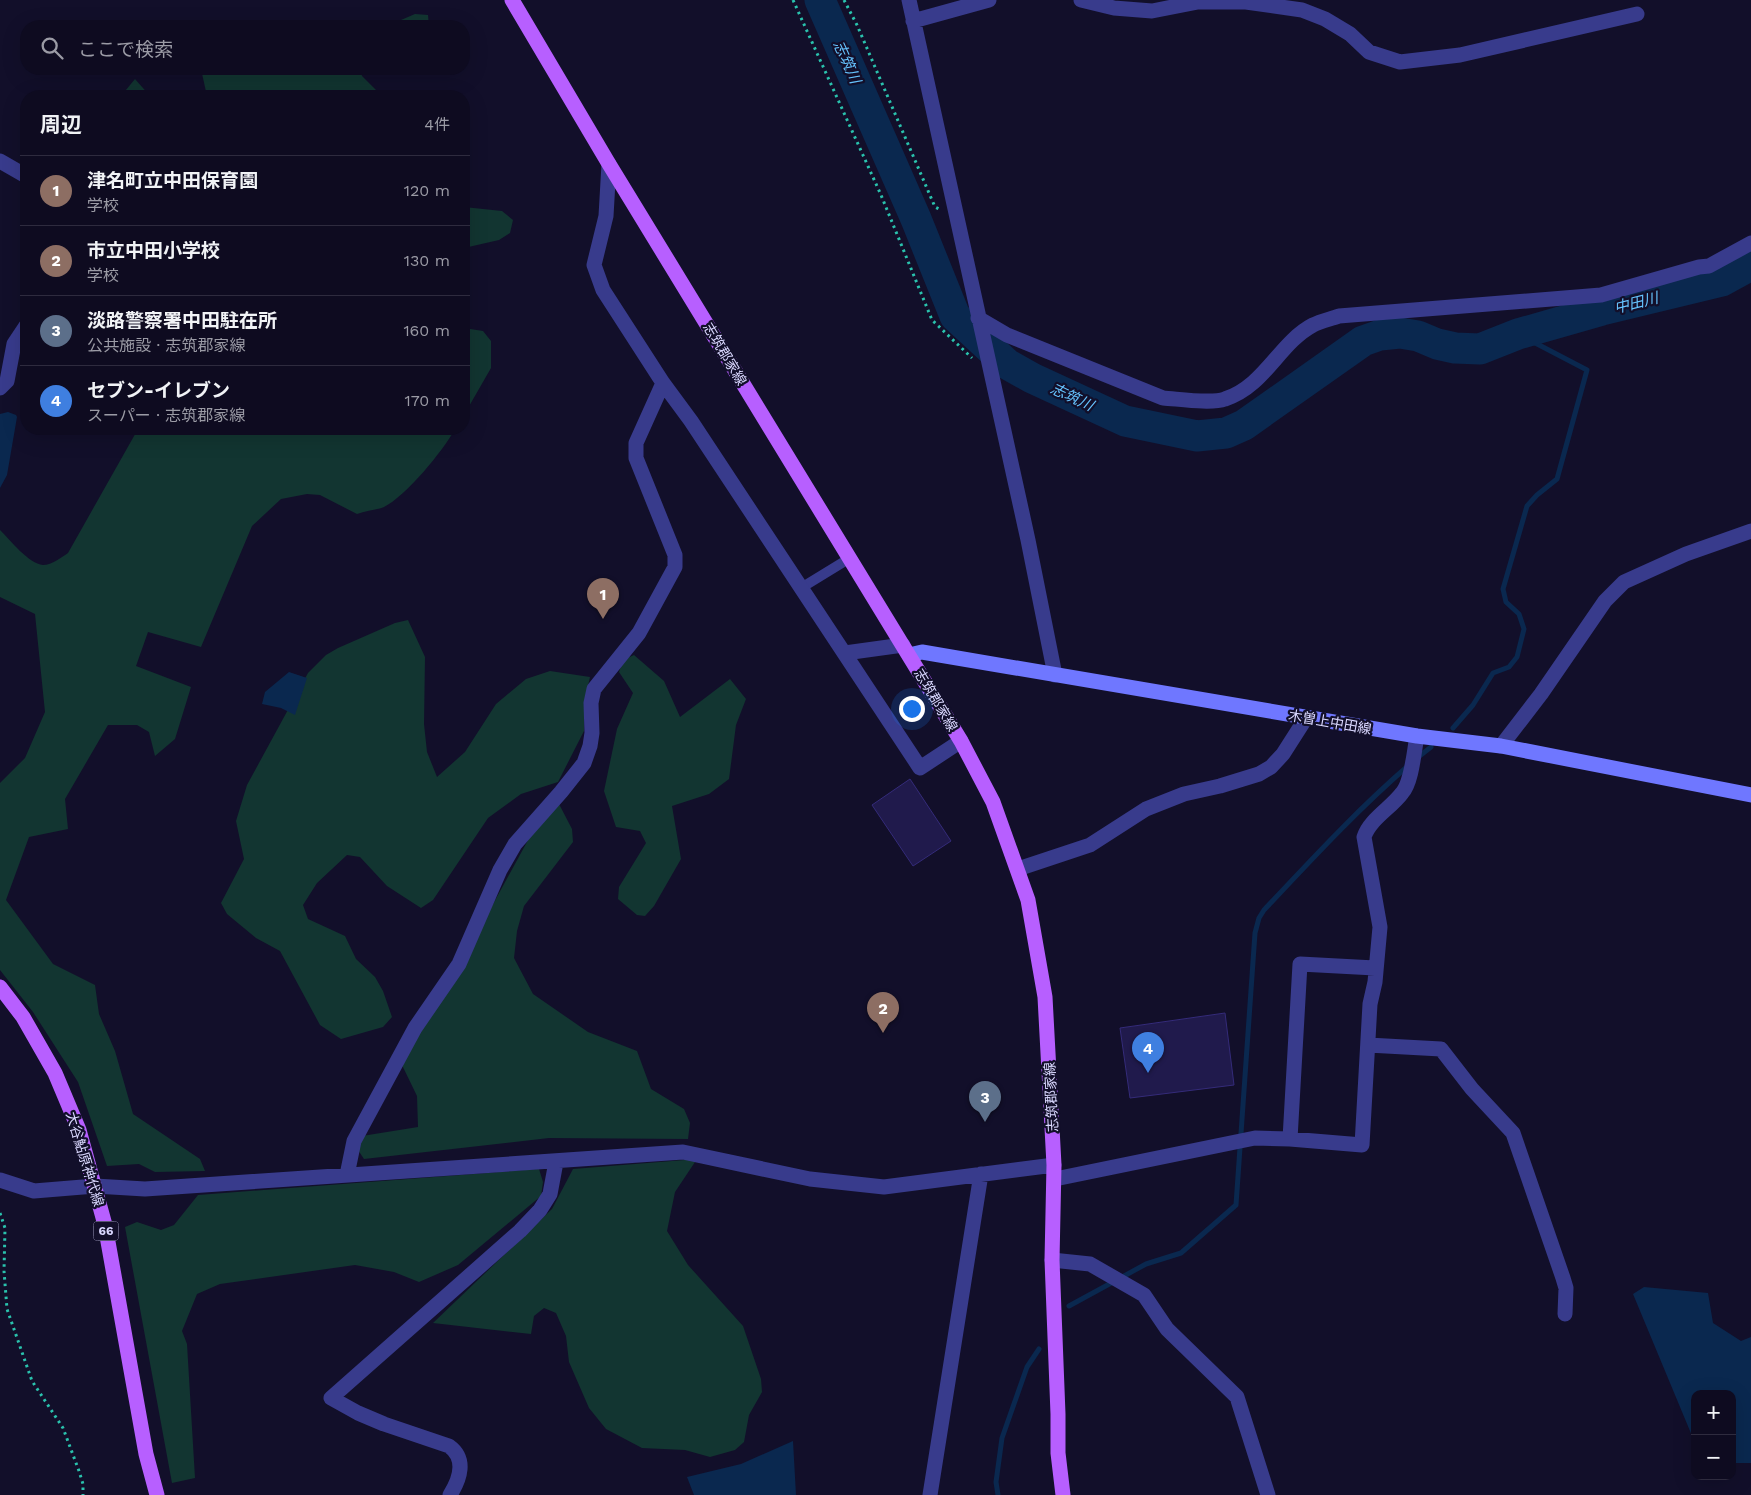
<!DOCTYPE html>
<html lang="ja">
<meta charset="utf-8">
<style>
:root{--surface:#0e0b20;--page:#171429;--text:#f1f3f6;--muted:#9b9ba5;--line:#2e2b3e;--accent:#04faff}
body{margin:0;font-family:"Work Sans","Noto Sans JP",sans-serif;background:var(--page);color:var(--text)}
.controls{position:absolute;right:15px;bottom:15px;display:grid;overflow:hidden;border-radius:10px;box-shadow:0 5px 20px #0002}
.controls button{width:45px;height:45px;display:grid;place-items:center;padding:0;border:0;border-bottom:1px solid var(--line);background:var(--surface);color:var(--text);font:25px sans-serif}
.you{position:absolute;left:911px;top:708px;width:18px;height:18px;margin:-12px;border:4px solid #fff;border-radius:50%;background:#1a73e8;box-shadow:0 0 0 8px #1a73e833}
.badge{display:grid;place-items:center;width:32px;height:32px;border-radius:50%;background:var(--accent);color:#fff;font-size:16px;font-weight:700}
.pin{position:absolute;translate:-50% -41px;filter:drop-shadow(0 1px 2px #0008)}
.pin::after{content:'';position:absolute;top:26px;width:18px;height:15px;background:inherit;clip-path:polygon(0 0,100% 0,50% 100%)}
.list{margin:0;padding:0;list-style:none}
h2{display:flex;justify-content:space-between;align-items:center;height:65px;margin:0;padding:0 20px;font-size:21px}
h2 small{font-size:16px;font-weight:400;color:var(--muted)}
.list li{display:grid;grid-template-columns:32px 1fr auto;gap:15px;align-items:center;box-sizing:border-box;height:70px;padding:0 20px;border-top:1px solid var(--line)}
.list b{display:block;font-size:19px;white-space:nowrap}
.list p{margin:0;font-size:16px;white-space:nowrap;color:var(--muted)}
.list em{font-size:16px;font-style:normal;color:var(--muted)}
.icon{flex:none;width:28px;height:28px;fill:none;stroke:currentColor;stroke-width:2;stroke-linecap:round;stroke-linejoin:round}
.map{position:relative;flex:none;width:1751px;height:1495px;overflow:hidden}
.search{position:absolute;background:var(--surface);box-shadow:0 5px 20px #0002;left:20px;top:20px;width:450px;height:55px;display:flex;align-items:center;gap:12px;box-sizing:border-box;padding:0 18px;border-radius:20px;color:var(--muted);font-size:19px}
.panel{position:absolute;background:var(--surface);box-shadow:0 5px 20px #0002;left:20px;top:90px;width:450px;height:345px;border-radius:20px}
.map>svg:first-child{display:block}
</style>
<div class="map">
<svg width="1751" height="1495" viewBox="0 0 1751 1495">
<rect width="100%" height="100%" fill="#120f2a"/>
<!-- green -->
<path fill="#123531" d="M415,14L428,15L429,26H387Z
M201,69H360L362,76L382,96H338L333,94L330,96H207Z
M135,79L150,96H121Z
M464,207L502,211L513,220L510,233L499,240L464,248Z
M464,328L483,331L491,341V368L464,415Z
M138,429H455C443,451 406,496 384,507C376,510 365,511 357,514L320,495L307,494L281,499L252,526L201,647L148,632L136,666L191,687L175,739L155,756L149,732L137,725H108L65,799L68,829L29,837L6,900L53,964L95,985L99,1014L115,1051L133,1114L200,1159L205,1171L155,1172L139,1164L107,1166L78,1082L33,1012L0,970V783L25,758L45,712L35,614L0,597V530C10,540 29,564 43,565C52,565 62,557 68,553Z
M408,620L425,657L424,724L427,752L437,777L465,752L496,704L526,679L550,671L590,677L584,703V731L558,782L521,794L488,818L433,900L421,908L387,886L360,857L347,855L317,883L303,905L308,919L345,936L356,959L375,977L383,991L392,1017L383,1027L341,1039L320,1025L280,951L256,938L227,914L221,903L244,859L236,821L247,785L308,673L326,655L338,648L395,623Z
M634,655L664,681L680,717L730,679L746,699L736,725L729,779L709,794L672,806L681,859L654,906L645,916L637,915L618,899L619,887L646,843L640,831L616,827L604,791L617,729L633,693L619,672L623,660Z
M559,804L572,829L573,842L524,906L517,931L514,958L533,994L588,1032L637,1051L651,1089L684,1109L690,1123L688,1139L549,1138L364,1159L356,1147L362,1136L418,1127L417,1096L401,1063L469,948L533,831Z
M697,1159L675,1192L667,1231L688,1265L743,1326L761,1379L762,1392L749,1415L744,1442L735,1450L710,1457L685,1450L642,1448L606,1429L589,1408L569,1362L566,1336L556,1313L544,1308L534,1316L531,1334L433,1323L552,1209L573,1169Z
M539,1169L543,1182L541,1196L458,1265L419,1282L394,1272L355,1265L220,1284L197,1294L182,1331L187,1344L195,1478L172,1483L125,1227L137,1222L161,1230L174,1225L198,1195Z"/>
<!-- water -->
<path fill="#0a284f" d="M8,412L16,415L17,417L7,475L0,488V414Z
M289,672L307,678L295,715L281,708L262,704L265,692Z
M1644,1287L1708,1293L1713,1323L1741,1341L1751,1337V1463H1732V1394H1695V1443L1633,1294Z
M793,1441L796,1495H694L687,1477L741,1464Z"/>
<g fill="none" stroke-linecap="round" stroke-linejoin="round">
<!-- stream -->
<path stroke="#0a284f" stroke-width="5" d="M1453,728L1473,705L1493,673L1509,667L1517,657L1524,629L1519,614L1506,602L1503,589L1527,506L1537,495L1557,479L1587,370L1518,334
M1417,758L1431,747
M1069,1306L1146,1264L1181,1253L1236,1205L1255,933L1259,918L1264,910C1311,860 1357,810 1409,765
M998,1495L996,1482L1002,1438L1027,1367L1039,1349"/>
<!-- river -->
<path stroke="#0a284f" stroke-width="31" d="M820,0L916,219L955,316L1007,364L1032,378L1125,421L1197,436L1226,433L1244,425L1363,341L1380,335L1400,333L1418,336L1437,344L1455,348L1480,349L1518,334L1602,310L1722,281L1751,265"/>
</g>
<!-- building -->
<path fill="#201a4c" stroke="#342b79" d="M910,779L951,841L913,866L872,805Z
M1225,1013L1234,1085L1130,1098L1120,1028Z"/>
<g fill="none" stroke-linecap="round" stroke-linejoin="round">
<!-- path -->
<path stroke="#2ac2ad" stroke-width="3" stroke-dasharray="2.5 4" stroke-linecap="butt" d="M793,0L881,195L932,320L972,358
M844,0L857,25L935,207L939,209
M0,1213L5,1228L4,1271L7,1309L32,1381L63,1428L79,1471L83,1484V1495"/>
<!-- lane -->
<path stroke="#383b8c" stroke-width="10" d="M801,588L850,558"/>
<!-- street -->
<path stroke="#383b8c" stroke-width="15" d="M909,0L1028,540L1055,675
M1081,0L1114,8L1152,11L1198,2H1246L1302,10L1325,19L1350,34L1369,52L1400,62L1460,55L1637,14
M913,21L989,0
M0,161L26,176
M609,164L606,216L594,265L603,290L663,383L691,421L920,768L961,741
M978,318L1007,335L1163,398C1179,399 1211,404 1225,399C1265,386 1279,343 1313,325C1321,321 1331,319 1339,316L1601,295L1699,267L1709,266L1751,243
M0,388L7,381L14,344L26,326
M845,653L903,645
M1501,746L1541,694L1605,601L1624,582L1686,554L1751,531
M1018,869L1090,845L1146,809L1184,794L1220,786L1259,774L1271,767L1283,754L1306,718
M1368,1045L1441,1049L1472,1089L1513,1133L1563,1278L1566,1288L1565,1314
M1290,1139L1300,964L1375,968
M347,1175L354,1141L415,1028L459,964L500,870L515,844L561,792L584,763L590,746L592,733L591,703L594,689L639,633L675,567V555L636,458V443L663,383
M1055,1179L1255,1138L1290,1139L1362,1145L1370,1004L1375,982L1380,927L1364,837C1370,819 1391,808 1402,793C1412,782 1414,751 1417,736
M0,1180L34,1191L95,1186L145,1189L683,1152L810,1179L884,1187L1054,1165
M1052,1260L1090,1264L1144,1295L1167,1329L1237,1397L1268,1495
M450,1495C460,1479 467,1459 449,1446L384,1424L358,1413L331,1398L520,1231L540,1210L550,1194L556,1162
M930,1495L981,1174"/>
<!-- secondary -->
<path stroke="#6f77ff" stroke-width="15" d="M909,655L922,652L1417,736L1501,746L1751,795"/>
<!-- primary -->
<path stroke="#b75fff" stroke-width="15" d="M512,0L609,164L961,741L993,802L1028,900L1045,997L1054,1165L1052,1260L1058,1414V1453L1063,1495
M0,987L23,1017L55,1073L79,1130L105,1225L146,1454L157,1495"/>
</g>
<g text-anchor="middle" stroke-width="4.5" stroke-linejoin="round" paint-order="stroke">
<!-- shield labels -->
<rect fill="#120f2a" stroke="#9e9cbf" stroke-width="1" x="93.5" y="1221.5" width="25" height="19" rx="4"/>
<g font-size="12" font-weight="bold" fill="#dad8ff">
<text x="106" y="1235">66</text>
</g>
<!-- street labels -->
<g font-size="14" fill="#dad8ff" stroke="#120f2a">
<text transform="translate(725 354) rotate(59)" y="5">志筑郡家線</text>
<text transform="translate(936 700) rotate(59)" y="5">志筑郡家線</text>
<text transform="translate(1330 722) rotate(10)" y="5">木曽上中田線</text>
<text transform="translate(1051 1097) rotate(-93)" y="5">志筑郡家線</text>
<text transform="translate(85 1159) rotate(73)" y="5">大谷鮎原神代線</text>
</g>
<!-- water labels -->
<g font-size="15" font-style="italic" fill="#66c4ff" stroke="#120f2a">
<text transform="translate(847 62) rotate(66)" y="5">志筑川</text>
<text transform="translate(1636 303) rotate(-14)" y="5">中田川</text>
<text transform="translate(1072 397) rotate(25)" y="5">志筑川</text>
</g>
</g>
</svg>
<div class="controls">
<button>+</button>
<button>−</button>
</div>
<div class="you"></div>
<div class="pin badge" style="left:603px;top:619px;background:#8d6e63">1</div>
<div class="pin badge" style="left:883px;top:1033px;background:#8d6e63">2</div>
<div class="pin badge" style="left:985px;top:1122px;background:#5c6f8a">3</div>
<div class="pin badge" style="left:1148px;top:1073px;background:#3f7fe0">4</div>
<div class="search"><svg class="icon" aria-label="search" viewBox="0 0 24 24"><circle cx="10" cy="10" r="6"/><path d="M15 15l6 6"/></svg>ここで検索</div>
<section class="panel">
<h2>周辺<small>4件</small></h2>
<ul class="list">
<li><span class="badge" style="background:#8d6e63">1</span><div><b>津名町立中田保育園</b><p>学校</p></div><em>120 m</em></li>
<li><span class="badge" style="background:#8d6e63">2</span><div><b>市立中田小学校</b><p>学校</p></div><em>130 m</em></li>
<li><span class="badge" style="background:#5c6f8a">3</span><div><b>淡路警察署中田駐在所</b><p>公共施設 · 志筑郡家線</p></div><em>160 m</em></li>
<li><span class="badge" style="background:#3f7fe0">4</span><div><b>セブン-イレブン</b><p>スーパー · 志筑郡家線</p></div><em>170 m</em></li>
</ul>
</section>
</div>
